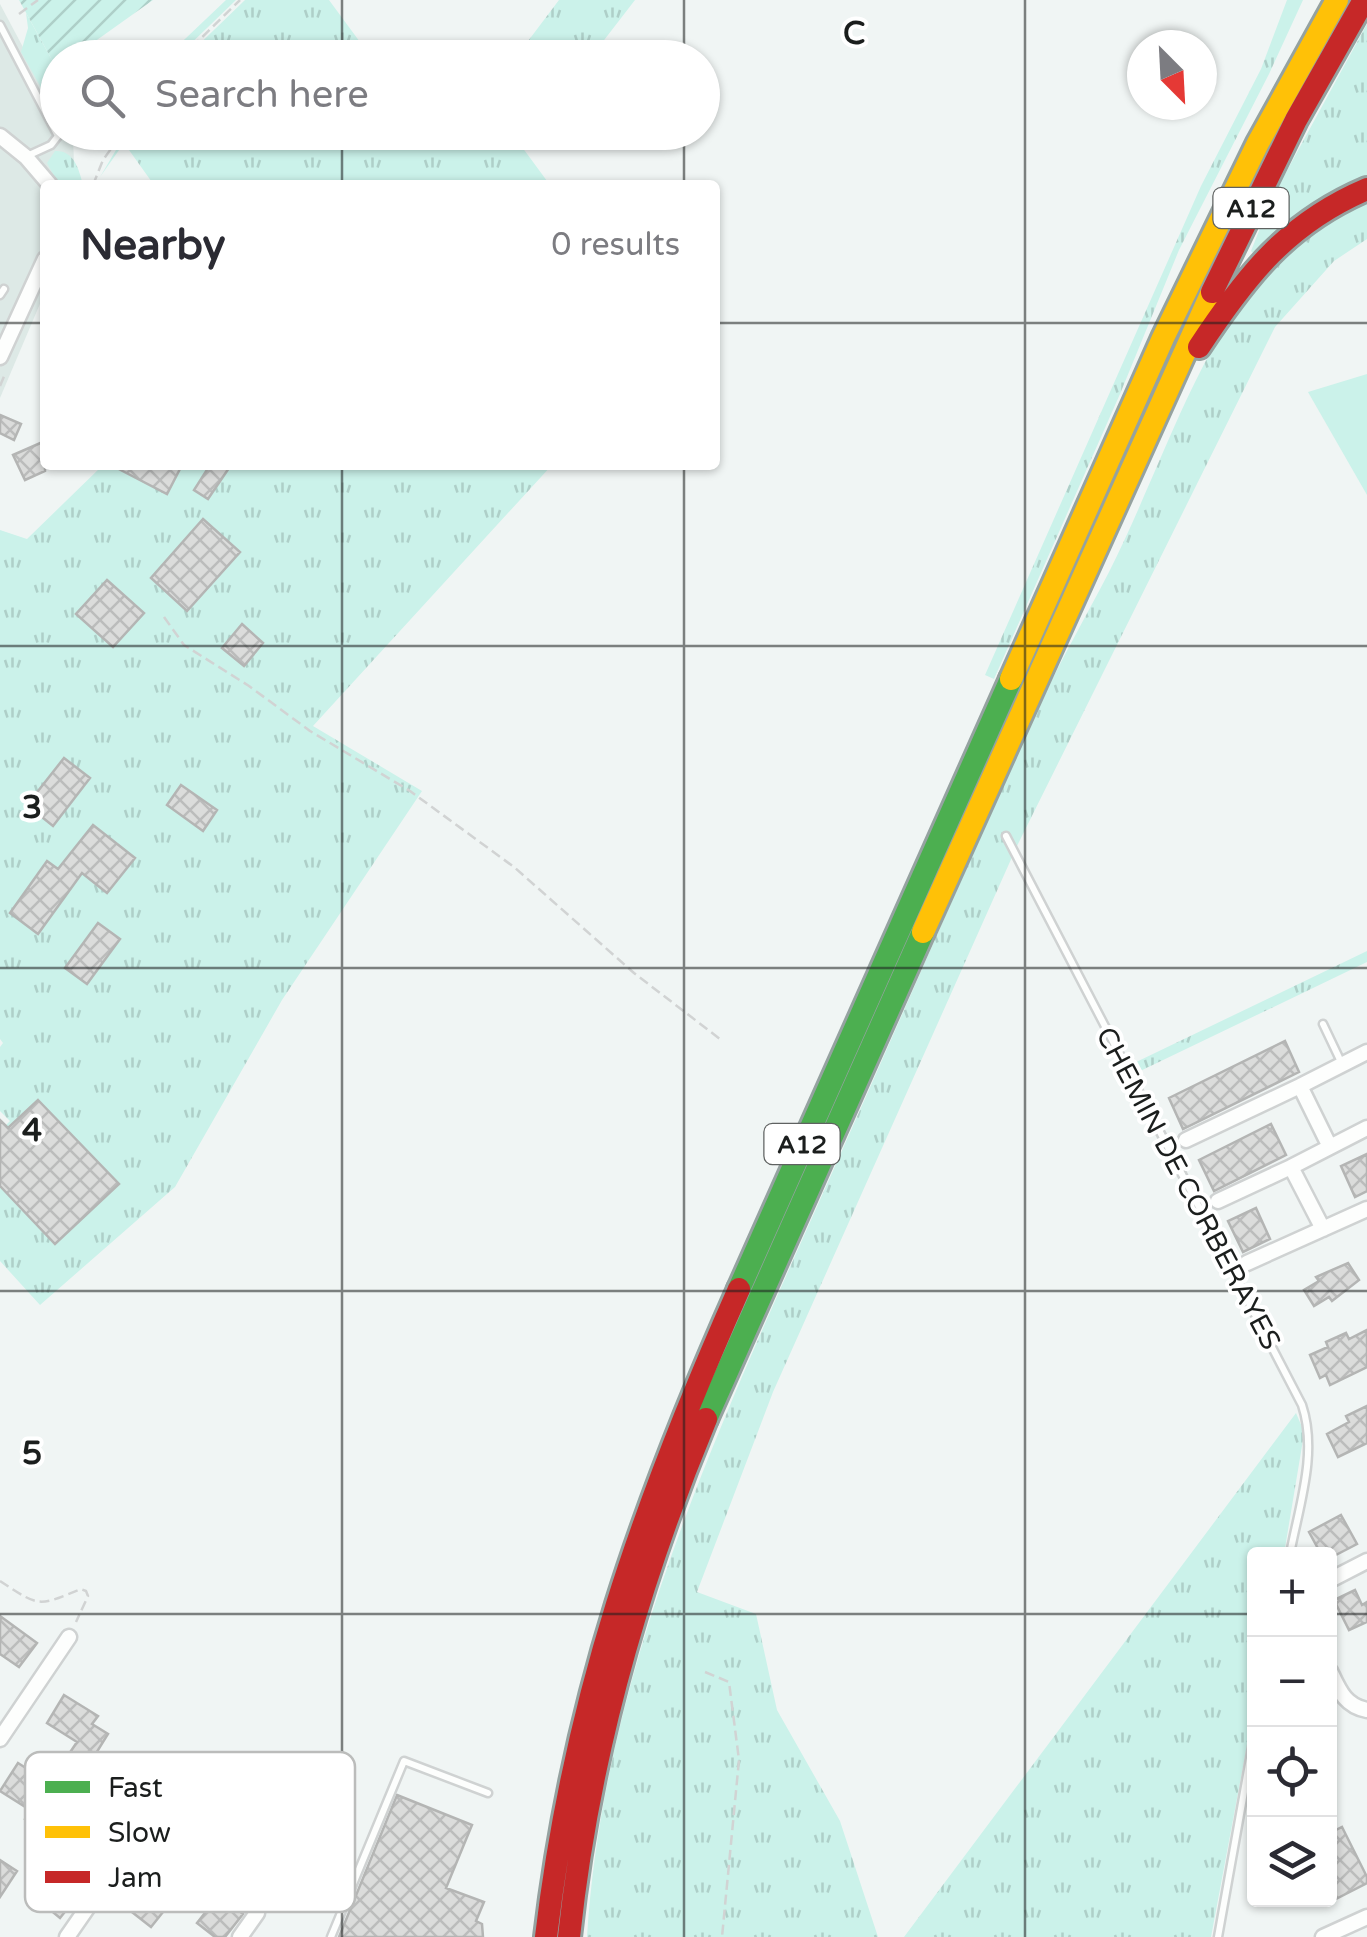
<!DOCTYPE html>
<meta charset="utf-8">
<style>
:root{--surface:#fff;--page:#f7f7f7;--text:#2b2b33;--muted:#7c7c81;--line:#e1e1e2}
body{margin:0;font-family:"Varela Round",sans-serif;background:var(--page);color:var(--text)}
.controls{position:absolute;right:30px;bottom:30px;display:grid;overflow:hidden;border-radius:10px;box-shadow:0 2px 8px #0004}
.controls button{width:90px;height:90px;display:grid;place-items:center;padding:0;border:0;border-bottom:2px solid var(--line);background:var(--surface);color:var(--text);font:50px sans-serif}
.compass{position:absolute;left:1127px;top:30px;width:90px;height:90px;border-radius:50%;background:var(--surface);box-shadow:0 2px 8px #0004;rotate:156deg}
.list{margin:0;padding:0;list-style:none}
h2{display:flex;justify-content:space-between;align-items:center;height:130px;margin:0;padding:0 40px;font-size:42px}
h2 small{font-size:32px;font-weight:400;color:var(--muted)}
.icon{flex:none;width:55px;height:55px;fill:none;stroke:currentColor;stroke-width:2;stroke-linecap:round;stroke-linejoin:round}
.map{position:relative;flex:none;width:1367px;height:1937px;overflow:hidden}
.search{position:absolute;background:var(--surface);box-shadow:0 2px 8px #0004;left:40px;top:40px;width:680px;height:110px;display:flex;align-items:center;gap:25px;box-sizing:border-box;padding:0 35px;border-radius:55px;color:var(--muted);font-size:38px}
.panel{position:absolute;background:var(--surface);box-shadow:0 2px 8px #0004;left:40px;top:180px;width:680px;height:290px;border-radius:10px}
.map>svg:first-child{display:block}
</style>
<div class="map">
<svg width="1367" height="1937" viewBox="0 0 1367 1937">
<defs>
<pattern id="grass-tufts" width="24" height="20" patternUnits="userSpaceOnUse" patternTransform="scale(2.5)"><rect width="24" height="20" fill="#cbf2ea"/><path d="M3 7l-1-3M5 7V3M7 7l1-3M15 17l-1-3M17 17v-4M19 17l1-3" fill="none" stroke="#aecfc8"/></pattern>
<pattern id="garden-furrows" width="10" height="10" patternUnits="userSpaceOnUse" patternTransform="scale(2.5)"><rect width="10" height="10" fill="#cbf2ea"/><path d="M-1 1l2-2M0 10L10 0M9 11l2-2" fill="none" stroke="#aecfc8"/></pattern>
<pattern id="building-cross-hatch" width="8" height="8" patternUnits="userSpaceOnUse" patternTransform="scale(2.5)"><rect width="8" height="8" fill="#dbdcdb"/><path d="M0 0l8 8M0 8l8-8" fill="none" stroke="#bbbcbc"/></pattern>
</defs>
<rect width="100%" height="100%" fill="#f0f5f4"/>
<!-- built -->
<path fill="#dde9e6" d="M0,4L57,111L58,132L69,133L73,139L75,185H45V292L0,398Z"/>
<!-- grass -->
<path fill="url(#grass-tufts)" d="M226,0H236L177,57H166Z
M245,0H329L371,57H186Z
M559,0H635L591,57H516Z
M1287,0H1303L1269,74L1179,250L1120,394L994,679L985,675L1201,186L1261,69Z
M26,13L57,69L42,80L57,109V116L21,52L28,28Z
M1367,24V179L1254,254L1251,251L1272,198Z
M533,132L522,147L550,185H154L124,143L100,177L126,133H426L438,148L453,133Z
M55,151C74,150 79,169 83,185H59L47,163Z
M1367,199V239L1334,261L1275,327L1017,846L773,1392L697,1592L756,1614L777,1710L840,1821L878,1937H587C604,1663 727,1410 836,1164C905,1010 971,854 1042,701C1062,657 1087,615 1109,572C1161,469 1195,352 1270,262C1296,232 1332,215 1367,199Z
M103,465H552L313,726L422,791L282,1000L175,1187L40,1305L0,1261V1131L10,1121L0,1111V1047L3,1043L0,1039V530L27,539Z
M1367,951V962L1134,1074L1130,1065Z
M1296,1413L1302,1427L1303,1440L1284,1554H1254V1708L1211,1937H904Z"/>
<!-- garden -->
<path fill="url(#garden-furrows)" d="M19,0H153L73,57L58,58L57,69Z"/>
<!-- pitch -->
<path fill="#cbf2ea" d="M1367,374V495L1308,392Z"/>
<!-- building -->
<path fill="url(#building-cross-hatch)" stroke="#b4b5b4" stroke-width="2.5" d="M0,415L21,424L14,440L0,433Z
M45,441V471L25,480L13,455Z
M111,465H182L167,494Z
M210,465H231L208,499L194,490Z
M203,519L240,552L187,611L151,578Z
M107,580L144,613L113,647L76,614Z
M242,624L263,643L244,666L222,648Z
M64,758L90,778L53,826L27,805Z
M181,785L217,810L203,831L167,805Z
M93,825L135,858L107,893L82,873L38,934L10,913L47,861L58,869Z
M98,923L120,939L87,984L65,968Z
M1285,1041L1299,1072L1183,1129L1169,1098Z
M38,1100L119,1184L55,1244L0,1186V1120L8,1128Z
M1271,1124L1286,1155L1214,1191L1199,1160Z
M1367,1154V1191L1355,1197L1341,1166Z
M1256,1208L1270,1239L1243,1252L1228,1221Z
M1348,1263L1359,1280L1332,1301L1329,1297L1314,1306L1304,1290L1319,1281L1316,1277Z
M1367,1330V1367L1330,1385L1326,1375L1320,1378L1310,1355L1328,1347L1326,1342L1346,1333L1349,1339Z
M1367,1406V1443L1338,1457L1327,1434L1349,1422L1346,1416Z
M1341,1515L1357,1544L1330,1558V1554H1321L1309,1532Z
M1355,1590L1362,1605L1367,1602V1622L1349,1630L1334,1600Z
M0,1616L37,1643L19,1667L0,1654Z
M64,1695L98,1716L92,1724L108,1734L90,1763L71,1751L77,1742L47,1723Z
M18,1763L51,1784L46,1792L61,1802L43,1830L25,1819L30,1810L0,1791Z
M397,1795L472,1825L446,1888L484,1902L476,1921L482,1924L483,1937H339Z
M1342,1827L1367,1877V1883L1330,1902V1833Z
M0,1860L17,1871L0,1897Z
M67,1874L84,1888L60,1918L42,1903Z
M143,1880L171,1902L151,1927L123,1905Z
M219,1895L243,1914L225,1937H215L197,1923Z"/>
<g fill="none" stroke-linecap="round" stroke-linejoin="round">
<!-- lane casing -->
<g stroke="#cfd2d2" stroke-width="11">
<path id="lane" d="M0,25L58,136L51,145L27,156
M0,295L4,289
M1006,836L1302,1405C1318,1453 1299,1506 1290,1554
M1323,1024L1342,1064
M331,1937L404,1761L488,1793
M1218,1937L1254,1736"/>
</g>
<!-- street casing -->
<g stroke="#cfd2d2" stroke-width="19">
<path id="street" d="M0,136L26,157L50,185
M0,357L45,259
M1300,1086L1367,1052
M1186,1140L1300,1086L1330,1147
M1291,1167L1367,1128
M1218,1201L1291,1167L1323,1229
M1247,1263L1367,1209
M1330,1580L1367,1561
M1330,1671C1339,1690 1345,1706 1367,1710
M0,1739L69,1637
M67,1937L162,1800
M240,1937L257,1913
M1323,1937L1367,1917"/>
</g>
<!-- fast casing -->
<g stroke="#95a2a0" stroke-width="28">
<path id="fast" d="M739,1289L1011,679
M706,1419L923,932"/>
</g>
<!-- slow casing -->
<g stroke="#95a2a0" stroke-width="28">
<path id="slow" d="M1011,679L1163,338L1258,143L1337,0
M923,932L1212,292"/>
</g>
<!-- jam casing -->
<g stroke="#95a2a0" stroke-width="28">
<path id="jam" d="M1212,292L1296,120L1364,0
M1199,347C1246,276 1287,223 1367,189
M546,1937C574,1699 642,1507 739,1289
M569,1937C588,1757 637,1585 706,1419"/>
</g>
<!-- path -->
<path stroke="#d1d3d3" stroke-width="2.5" stroke-dasharray="10 5" stroke-linecap="butt" d="M19,14L38,0
M181,58L240,0
M93,185L103,160L123,132
M0,386L5,374
M164,617L184,645L249,686L310,731L410,791L514,867L634,973L720,1039
M0,1581C40,1607 37,1607 81,1589L86,1591L88,1596L76,1622
M705,1672L729,1682L739,1760L722,1937"/>
<!-- lane -->
<use href="#lane" stroke="#fdfefd" stroke-width="6"/>
<!-- street -->
<use href="#street" stroke="#fdfefd" stroke-width="14"/>
<!-- fast -->
<use href="#fast" stroke="#4caf50" stroke-width="22"/>
<!-- slow -->
<use href="#slow" stroke="#ffc107" stroke-width="22"/>
<!-- jam -->
<use href="#jam" stroke="#c62828" stroke-width="22"/>
</g>
<!-- grid -->
<path fill="none" stroke="#1b1e1d" stroke-width="2.5" stroke-opacity="0.55" d="M342,0V58M684,0V58M1025,0V1937M342,132V185M684,132V185M0,323H45M715,323H1367M342,465V1937M684,465V1937M0,646H1367M0,968H1367M0,1291H1367M0,1614H1254M1330,1614H1367"/>
<g text-anchor="middle" stroke-width="8" stroke-linejoin="round" paint-order="stroke">
<!-- shield labels -->
<g fill="#fff" stroke="#5f6261" stroke-width="2.5">
<rect x="1213.5" y="188" width="75" height="40" rx="8"/>
<rect x="764.5" y="1124" width="75" height="40" rx="8"/>
</g>
<g font-size="25" font-weight="bold" fill="#1b1e1d">
<text x="1251" y="217">A12</text>
<text x="802" y="1153">A12</text>
</g>
<!-- street labels -->
<g font-size="28" fill="#1b1e1d" stroke="#fff">
<text transform="translate(1189 1188) rotate(62)" y="10">CHEMIN DE CORBERAYES</text>
</g>
</g>
<!-- legend -->
<rect x="25" y="1752" width="330" height="160" rx="15" fill="#fff" stroke="#bbbcbb" stroke-width="2.5"/>
<rect x="45" y="1781" width="45" height="12" fill="#4caf50"/>
<rect x="45" y="1826" width="45" height="12" fill="#ffc107"/>
<rect x="45" y="1871" width="45" height="12" fill="#c62828"/>
<g font-size="28" fill="#1b1e1d">
<text x="108" y="1797">Fast</text>
<text x="108" y="1842">Slow</text>
<text x="108" y="1887">Jam</text>
</g>
<g font-size="32" text-anchor="middle" font-weight="bold" fill="#1b1e1d" stroke="#fff" stroke-width="8" stroke-linejoin="round" paint-order="stroke">
<text x="854" y="44">C</text>
<text x="32" y="818">3</text>
<text x="32" y="1141">4</text>
<text x="32" y="1464">5</text>
</g>
</svg>
<div class="controls">
<button>+</button>
<button>−</button>
<button><svg class="icon" aria-label="locate" viewBox="0 0 24 24"><circle cx="12" cy="12" r="6"/><path d="M12 2v4M12 18v4M2 12h4M18 12h4"/></svg></button>
<button><svg class="icon" aria-label="layers" viewBox="0 0 24 24"><path d="M12 4l9 5-9 5-9-5zM3 14l9 5 9-5"/></svg></button>
</div>
<svg class="compass" viewBox="-18 -18 36 36"><path d="M0-13l5 13h-10z" fill="#e53935"/><path d="M0 13l5-13h-10z" fill="#7c7c81"/></svg>
<div class="search"><svg class="icon" aria-label="search" viewBox="0 0 24 24"><circle cx="10" cy="10" r="6"/><path d="M15 15l6 6"/></svg>Search here</div>
<section class="panel">
<h2>Nearby<small>0 results</small></h2>
<ul class="list">
</ul>
</section>
</div>
